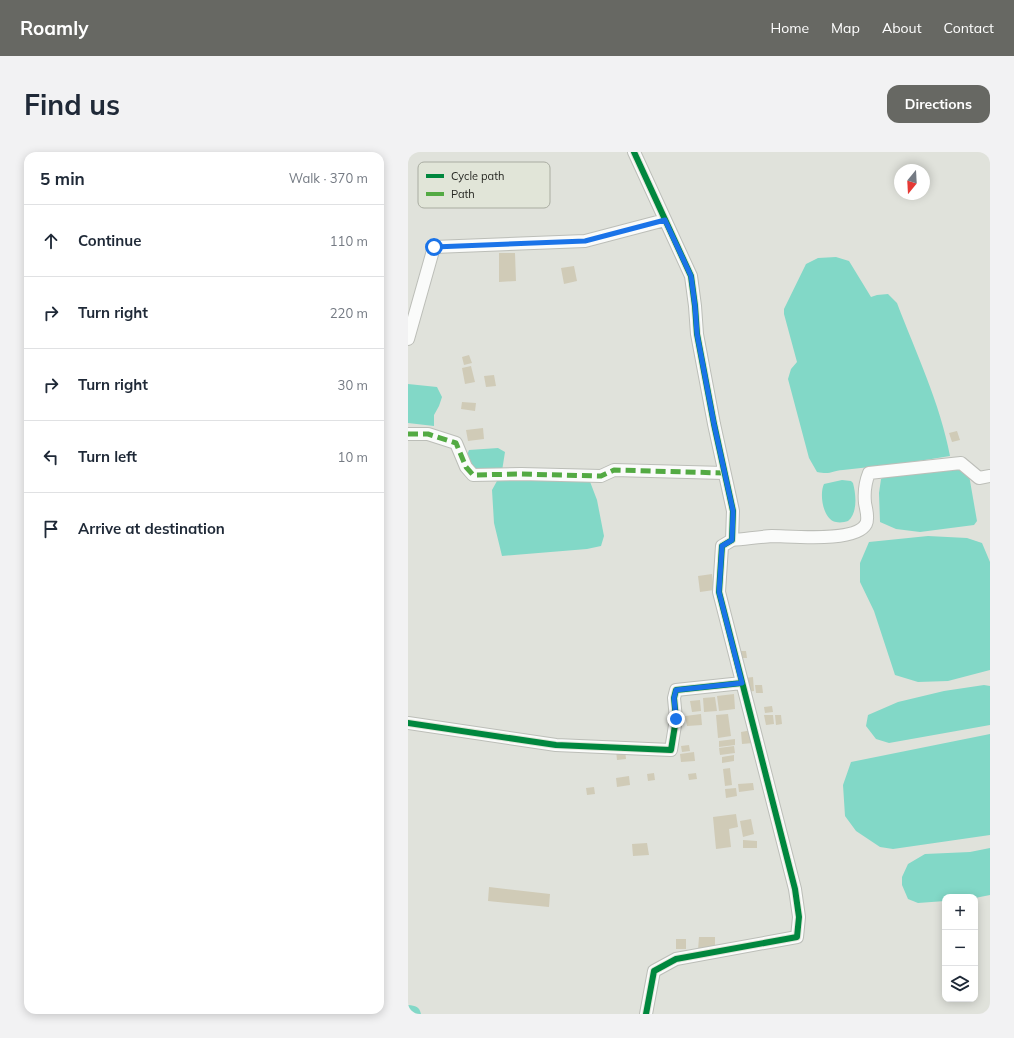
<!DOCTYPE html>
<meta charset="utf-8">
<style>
:root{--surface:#fff;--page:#f2f2f3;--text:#1f2937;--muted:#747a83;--line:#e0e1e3;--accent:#676863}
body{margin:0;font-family:Mulish,sans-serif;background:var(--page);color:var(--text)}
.controls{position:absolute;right:12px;bottom:12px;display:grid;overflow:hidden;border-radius:8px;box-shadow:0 2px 10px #0003}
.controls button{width:36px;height:36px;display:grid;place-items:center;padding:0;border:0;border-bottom:1px solid var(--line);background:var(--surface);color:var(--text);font:20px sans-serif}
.compass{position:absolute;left:486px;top:12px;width:36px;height:36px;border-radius:50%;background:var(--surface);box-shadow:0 2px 10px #0003;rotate:198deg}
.stop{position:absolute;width:12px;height:12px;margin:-9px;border:3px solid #1a73e8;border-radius:50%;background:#fff}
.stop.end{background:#1a73e8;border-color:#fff;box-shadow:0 1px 4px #0008}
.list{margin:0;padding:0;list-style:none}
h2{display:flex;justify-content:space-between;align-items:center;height:52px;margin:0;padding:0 16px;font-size:17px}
h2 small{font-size:13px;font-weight:400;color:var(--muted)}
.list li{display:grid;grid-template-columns:26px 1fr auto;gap:12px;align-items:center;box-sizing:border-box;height:72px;padding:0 16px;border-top:1px solid var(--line)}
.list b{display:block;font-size:15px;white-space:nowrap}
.list em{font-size:13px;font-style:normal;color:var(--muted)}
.icon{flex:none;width:22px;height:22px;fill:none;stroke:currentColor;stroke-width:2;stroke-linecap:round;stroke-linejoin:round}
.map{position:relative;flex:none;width:582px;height:862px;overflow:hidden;border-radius:12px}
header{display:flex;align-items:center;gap:24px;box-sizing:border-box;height:56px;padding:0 20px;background:var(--accent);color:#fff}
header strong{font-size:19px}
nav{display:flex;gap:22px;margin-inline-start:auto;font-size:14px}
.intro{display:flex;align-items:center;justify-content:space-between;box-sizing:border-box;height:96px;padding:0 24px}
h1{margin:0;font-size:28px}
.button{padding:10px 18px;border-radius:12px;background:var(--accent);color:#fff;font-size:14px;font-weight:700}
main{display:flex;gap:24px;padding:0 24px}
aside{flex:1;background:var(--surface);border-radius:12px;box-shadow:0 2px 10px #0003}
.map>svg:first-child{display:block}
</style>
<header>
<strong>Roamly</strong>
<nav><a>Home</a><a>Map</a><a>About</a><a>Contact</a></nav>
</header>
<div class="intro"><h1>Find us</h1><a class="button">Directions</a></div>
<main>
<aside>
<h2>5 min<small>Walk · 370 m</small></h2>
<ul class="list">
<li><svg class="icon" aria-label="ahead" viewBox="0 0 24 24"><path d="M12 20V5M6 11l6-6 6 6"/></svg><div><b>Continue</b></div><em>110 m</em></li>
<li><svg class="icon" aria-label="right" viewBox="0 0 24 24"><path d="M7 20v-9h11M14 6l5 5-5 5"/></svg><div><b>Turn right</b></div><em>220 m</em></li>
<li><svg class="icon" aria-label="right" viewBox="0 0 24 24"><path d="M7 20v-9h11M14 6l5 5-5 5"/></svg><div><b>Turn right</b></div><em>30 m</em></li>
<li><svg class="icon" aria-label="left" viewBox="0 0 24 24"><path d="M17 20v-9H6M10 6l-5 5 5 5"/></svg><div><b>Turn left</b></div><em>10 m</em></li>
<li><svg class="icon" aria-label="arrive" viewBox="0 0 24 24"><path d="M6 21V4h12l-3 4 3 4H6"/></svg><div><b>Arrive at destination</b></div></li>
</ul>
</aside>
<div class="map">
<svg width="582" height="862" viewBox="0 0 582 862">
<rect width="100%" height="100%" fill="#e0e2db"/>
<!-- water -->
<path fill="#82d8c7" d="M428,105L441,109L463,145L469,143L480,142L489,151C508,201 532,251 542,304C507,310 471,314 435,318C423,319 423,323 409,320L401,306L380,227L383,217L389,210L376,162V157L398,112L410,106Z
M0,232L29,235L34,245L31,254L26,263V274L0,271Z
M90,296L97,300L94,319L70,318L64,316L59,303L61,298Z
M554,316L561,323L569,369L566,373L512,380L488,377L472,370L471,341L473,327L480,323Z
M181,327L189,348L196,384L193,394L179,397L94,404L86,371L84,338L89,329Z
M434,328L443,329L445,331C448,342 450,361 440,369C437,370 432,371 428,370C415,368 411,342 416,332Z
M520,384L559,386L574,391L582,410V518L540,529L510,530L487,523L466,459L452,430V411L461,390Z
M576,533L582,534V573L481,591L468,587L458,574L460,563L490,550L536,539Z
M582,582V683L485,697L472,695L448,679L437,664L435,633L443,610Z
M582,696V743L567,746L537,745V749L510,751L500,747L494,733V725L500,712L517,702L562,700Z
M0,853C8,854 11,854 13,862H0Z"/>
<!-- building -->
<path fill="#d0cbb7" d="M91,101H107L108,129L91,130Z
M166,114L169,129L156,132L153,116Z
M61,203L64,211L56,213L54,205Z
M63,214L67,230L57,232L54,216Z
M86,223L88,234L78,235L76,224Z
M54,250L68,251L67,259L53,257Z
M75,276L76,287L60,289L58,278Z
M549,279L552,288L544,290L541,281Z
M304,422L306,438L292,440L290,424Z
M333,499H338L339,506H334Z
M345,525L346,539L338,540L337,526Z
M347,533H354L355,541H348Z
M326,542L327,557L311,559L309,544Z
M307,545L309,559L296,560L295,546Z
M292,548L293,559L284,560L282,549Z
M364,554L365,560L357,561L356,555Z
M293,562L294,573L279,574L277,564Z
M320,562L323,584L310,586L308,563Z
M356,563H365L366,572L358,573Z
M367,563H373L374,572L368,573Z
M344,578L345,591L334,592L333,580Z
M327,587V593L311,595V589Z
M281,593L282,599L274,600L273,594Z
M326,594L327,601L312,603L311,596Z
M217,598L218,607L209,608L208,599Z
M286,600L287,609L273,610L272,602Z
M326,603V609L314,611V605Z
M322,616L324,633L317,634L315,617Z
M246,621L247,628L240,629L239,622Z
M288,621L289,627L281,628L280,622Z
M221,624L222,633L209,635L208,626Z
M345,631L346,638L331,640L330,632Z
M186,635L187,642L179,643L178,636Z
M328,636L329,644L318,646L317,637Z
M328,662L330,675L321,677L323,695L308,697L305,665Z
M343,667L346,682L335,685L332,669Z
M335,688L349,689V696H335Z
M239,691L241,703L225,704L224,692Z
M81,735L142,742L141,755L80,749Z
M291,785H307V798H290Z
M268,787H278V797H268Z"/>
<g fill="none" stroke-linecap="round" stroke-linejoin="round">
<!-- street casing -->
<g stroke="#bcbeb8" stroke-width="14">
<path id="street" d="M226,0L283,124L287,154L289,182L306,272L325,359L324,388L314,394L311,440L387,737L391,765L389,785L268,807L246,819L238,862
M0,187L26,95L177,89L257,68
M0,282H20L48,291L58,315L65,323L113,322L193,324L206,318L316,321
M324,388C337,387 350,385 364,384C383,384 448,391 458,372C461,366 458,357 457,351C456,341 457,331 461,321L553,311L571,326L582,324
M0,571L148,593L263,598L268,567L266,546L268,538L334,531"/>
</g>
<!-- street -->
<use href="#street" stroke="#fafbfa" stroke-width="12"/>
<!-- quiet -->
<path stroke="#53aa43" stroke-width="5" stroke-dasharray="10 5" stroke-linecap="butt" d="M0,282H20L48,291L58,315L65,323L113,322L193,324L206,318L316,321"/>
<!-- cycleway casing -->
<g stroke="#e1e5d8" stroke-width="8">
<path id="cycleway" d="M226,0L283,124L287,154L289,182L306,272L325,359L324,388L314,394L311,440L387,737L391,765L389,785L268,807L246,819L238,862
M0,571L148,593L263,598L268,567L266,546L268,538L334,531"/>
</g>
<!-- cycleway -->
<use href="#cycleway" stroke="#00873e" stroke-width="6"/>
</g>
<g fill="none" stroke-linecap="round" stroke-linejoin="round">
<!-- route -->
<path stroke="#1a73e8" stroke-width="5" d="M26,95L177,89L257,68L283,124L287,154L289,182L306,272L325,359L324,388L314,394L311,440L334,531L268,538L266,546L268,567"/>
</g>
<!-- legend -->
<rect x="10" y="10" width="132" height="46" rx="6" fill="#e1e5d8" stroke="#a9aca1" stroke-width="1"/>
<rect x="18" y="22" width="18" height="4" fill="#00873e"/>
<rect x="18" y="40" width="18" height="4" fill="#53aa43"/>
<g font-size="11" fill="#262722">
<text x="43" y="28">Cycle path</text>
<text x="43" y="46">Path</text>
</g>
</svg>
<div class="controls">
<button>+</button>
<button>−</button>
<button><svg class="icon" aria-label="layers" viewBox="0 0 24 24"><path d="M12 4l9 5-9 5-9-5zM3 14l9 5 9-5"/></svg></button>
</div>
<svg class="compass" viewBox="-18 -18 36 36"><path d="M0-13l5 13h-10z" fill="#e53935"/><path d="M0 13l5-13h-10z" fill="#747a83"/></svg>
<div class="stop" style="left:26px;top:95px"></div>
<div class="stop end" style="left:268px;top:567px"></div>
</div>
</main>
